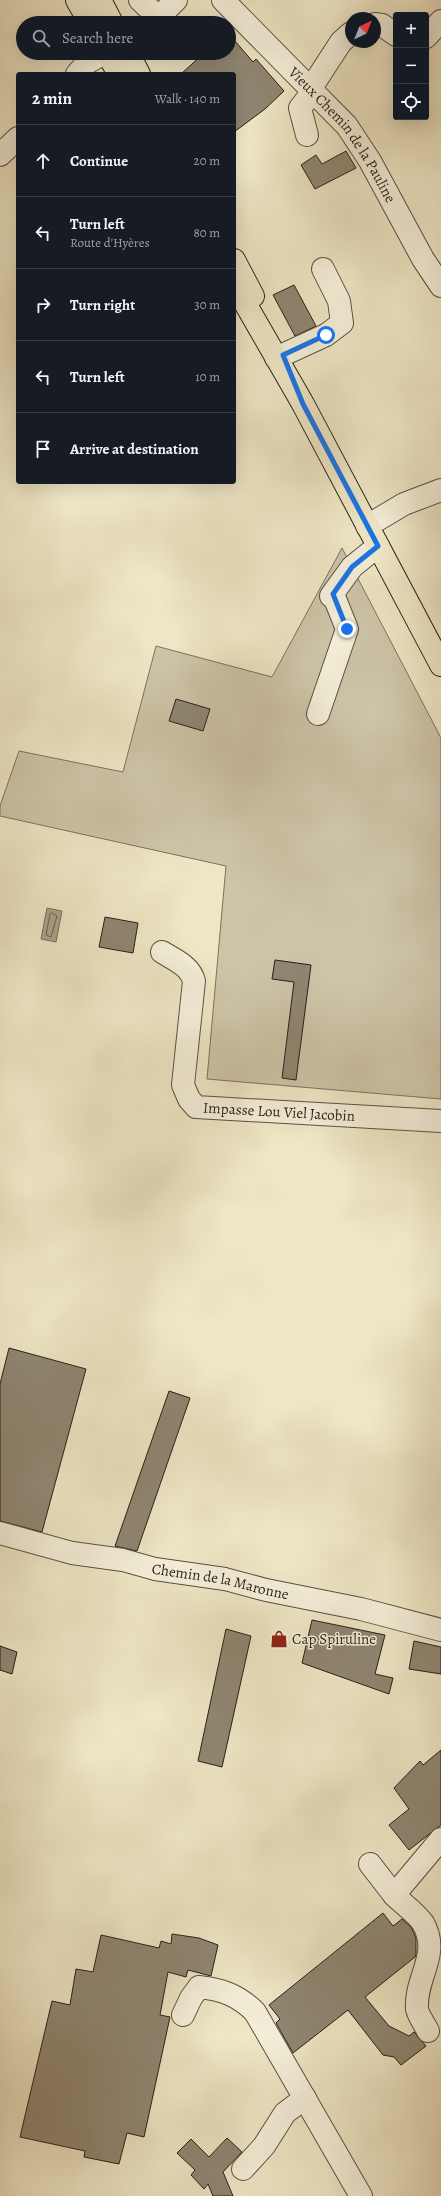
<!DOCTYPE html>
<meta charset="utf-8">
<style>
:root{--surface:#171b24;--page:#20242c;--text:#f1f3f6;--muted:#9ea1a6;--line:#363941}
body{margin:0;font-family:Alegreya,serif;background:var(--page);color:var(--text)}
.controls{position:absolute;right:12px;top:12px;display:grid;overflow:hidden;border-radius:4px;box-shadow:0 4px 16px #0002}
.controls button{width:36px;height:36px;display:grid;place-items:center;padding:0;border:0;border-bottom:1px solid var(--line);background:var(--surface);color:var(--text);font:20px sans-serif}
.compass{position:absolute;left:345px;top:12px;width:36px;height:36px;border-radius:50%;background:var(--surface);box-shadow:0 4px 16px #0002;rotate:43deg}
.stop{position:absolute;width:12px;height:12px;margin:-9px;border:3px solid #1a73e8;border-radius:50%;background:#fff}
.stop.end{background:#1a73e8;border-color:#fff;box-shadow:0 1px 4px #0008}
.list{margin:0;padding:0;list-style:none}
h2{display:flex;justify-content:space-between;align-items:center;height:52px;margin:0;padding:0 16px;font-size:17px}
h2 small{font-size:13px;font-weight:400;color:var(--muted)}
.list li{display:grid;grid-template-columns:26px 1fr auto;gap:12px;align-items:center;box-sizing:border-box;height:72px;padding:0 16px;border-top:1px solid var(--line)}
.list b{display:block;font-size:15px;white-space:nowrap}
.list p{margin:0;font-size:13px;white-space:nowrap;color:var(--muted)}
.list em{font-size:13px;font-style:normal;color:var(--muted)}
.icon{flex:none;width:22px;height:22px;fill:none;stroke:currentColor;stroke-width:2;stroke-linecap:round;stroke-linejoin:round}
.map{position:relative;flex:none;width:441px;height:2196px;overflow:hidden}
.search{position:absolute;background:var(--surface);box-shadow:0 4px 16px #0002;left:16px;top:16px;width:220px;height:44px;display:flex;align-items:center;gap:10px;box-sizing:border-box;padding:0 14px;border-radius:22px;color:var(--muted);font-size:15px}
.panel{position:absolute;background:var(--surface);box-shadow:0 4px 16px #0002;left:16px;top:72px;width:220px;height:412px;border-radius:4px}
.map>svg:first-child{display:block}
</style>
<div class="map">
<svg width="441" height="2196" viewBox="0 0 441 2196">
<rect width="100%" height="100%" fill="#eee6c5"/>
<filter id="stains"><feTurbulence type="fractalNoise" baseFrequency=".005" numOctaves="4"/><feColorMatrix values="0 0 0 0 .2 0 0 0 0 .09 0 0 0 0 .02 0 0 0 .5 -.17"/></filter>
<radialGradient id="worn" r=".72"><stop offset=".6" stop-color="#630" stop-opacity="0"/><stop offset="1" stop-color="#630" stop-opacity=".3"/></radialGradient>
<!-- green -->
<path fill="#cdc4a8" stroke="#7b7160" d="M342,548L441,738V1099L207,1079L226,866L0,816V806L19,751L123,772L156,646L272,677Z"/>
<!-- water -->
<path fill="#aba28a" stroke="#776d5c" d="M47,908L62,911L56,942L41,939Z"/>
<g fill="none" stroke-linecap="round" stroke-linejoin="round">
<!-- shore -->
<path stroke="#6a6051" stroke-width="1" d="M52,913L57,916L51,937L46,935L50,914Z"/>
</g>
<!-- building -->
<path fill="#8f8672" stroke="#291e18" d="M229,34L253,62L256,59L284,91L265,109L234,132V74H181L204,53H229Z
M346,151L356,168L315,189L301,165L316,155L322,164Z
M294,285L316,326L295,336L273,295Z
M176,699L210,709L203,731L169,721Z
M105,917L138,923L133,953L99,947Z
M275,960L311,965L296,1080L282,1078L294,982L272,979Z
M9,1348L86,1369L42,1532L0,1521V1384Z
M169,1391L190,1398L137,1551L115,1546Z
M312,1620L385,1635L375,1674L393,1678L389,1694L302,1663Z
M226,1629L251,1636L222,1767L198,1761Z
M414,1641L441,1647V1674L409,1669Z
M0,1646L17,1652L12,1674L0,1670Z
M441,1750V1825L409,1850L389,1825L409,1809L394,1788L420,1761L423,1765Z
M383,1913L393,1926L402,1919L411,1927L416,1938V1954L415,1957L365,1997L389,2026L409,2036L414,2032L426,2046L401,2065L394,2057L383,2055L348,2010L293,2053L276,2023L280,2019L269,2005Z
M172,1934L199,1938L218,1945L211,1976L188,1970L186,1977L168,1972L160,2015L170,2017L144,2137L127,2133L119,2164L84,2157L85,2151L20,2137L52,2001L70,2005L76,1969L93,1972L101,1935L159,1948L161,1941L171,1944Z
M227,2138L242,2152L223,2172L233,2196H213L208,2184L204,2189L191,2175L195,2170L177,2153L191,2139L209,2157Z"/>
<g fill="none" stroke-linecap="round" stroke-linejoin="round">
<!-- minor casing -->
<g stroke="#5a5043" stroke-width="24">
<g id="minor">
<path d="M140,0L158,17"/>
<path id="s1" d="M223,0L347,126L370,161L423,259L441,286"/>
<path d="M153,23L176,0"/>
<path d="M375,24L382,25L396,35"/>
<path d="M426,37L441,21"/>
<path d="M77,74L87,63L104,53"/>
<path d="M311,88L341,42L351,33"/>
<path d="M307,135L300,108L314,90"/>
<path d="M0,155L18,138"/>
<path d="M276,358L326,335L342,323L339,301L323,269"/>
<path d="M367,526L404,504L441,490"/>
<path d="M331,596L352,567L378,546"/>
<path d="M318,714L347,629L333,594"/>
<path id="s2" d="M162,952C175,960 190,966 194,981L183,1085L189,1099L196,1107L441,1121"/>
<path id="s3" d="M0,1533L72,1553L123,1560L155,1569L225,1579L266,1590L361,1609L441,1630"/>
<path d="M370,1864L394,1895"/>
<path d="M183,2015L191,1998L199,1987C222,1989 239,1996 255,2012L361,2196"/>
<path d="M428,2031C425,2025 418,2015 417,2009C415,1976 441,1955 423,1923C416,1913 403,1904 394,1895L441,1839"/>
<path d="M243,2169L264,2146L285,2113L305,2098"/>
</g>
</g>
<!-- major casing -->
<g stroke="#291e18" stroke-width="24">
<path id="major" d="M77,0L90,23
M100,0L112,23
M107,53L119,74
M128,53L139,74
M234,260L253,296
M234,284L303,404L441,665"/>
</g>
<!-- minor -->
<use href="#minor" stroke="#f4efd9" stroke-width="22"/>
<!-- major -->
<use href="#major" stroke="#eee6c5" stroke-width="22"/>
</g>
<g fill="none" stroke-linecap="round" stroke-linejoin="round">
<!-- route -->
<path stroke="#1a73e8" stroke-width="5" d="M326,335L283,355L303,404L378,546L352,567L333,594L347,629"/>
</g>
<!-- icons -->
<defs>
<g id="shop-bare" transform="scale(1.38)"><path d="M-5-2.5h2.3a2.7 3.5 0 0 1 5.4 0H5L5.5 6h-11ZM-1.5-2.5h3a1.5 2.3 0 0 0-3 0Z" fill="#8f2418" stroke="#f4efd9" stroke-width="2.5" paint-order="stroke"/></g>
</defs>
<g fill-rule="evenodd">
<use href="#shop-bare" x="279" y="1639"/>
</g>
<g text-anchor="middle" stroke-width="3" stroke-linejoin="round" paint-order="stroke">
<!-- street labels -->
<g font-size="15" fill="#291e18" stroke="#f4efd9">
<text dy="5" stroke="none"><textPath href="#s1" startOffset="181">Vieux Chemin de la Pauline</textPath></text>
<text dy="5" stroke="none"><textPath href="#s2" startOffset="258">Impasse Lou Viel Jacobin</textPath></text>
<text dy="5" stroke="none"><textPath href="#s3" startOffset="226">Chemin de la Maronne</textPath></text>
</g>
<!-- poi labels -->
<g font-size="15" fill="#291e18" stroke="#f4efd9" text-anchor="start">
<text x="292" y="1644">Cap Spiruline</text>
</g>
</g>
<rect width="100%" height="100%" filter="url(#stains)"/>
<rect width="100%" height="100%" fill="url(#worn)"/>
</svg>
<div class="controls">
<button>+</button>
<button>−</button>
<button><svg class="icon" aria-label="locate" viewBox="0 0 24 24"><circle cx="12" cy="12" r="6"/><path d="M12 2v4M12 18v4M2 12h4M18 12h4"/></svg></button>
</div>
<svg class="compass" viewBox="-18 -18 36 36"><path d="M0-13l5 13h-10z" fill="#e53935"/><path d="M0 13l5-13h-10z" fill="#9ea1a6"/></svg>
<div class="stop" style="left:326px;top:335px"></div>
<div class="stop end" style="left:347px;top:629px"></div>
<div class="search"><svg class="icon" aria-label="search" viewBox="0 0 24 24"><circle cx="10" cy="10" r="6"/><path d="M15 15l6 6"/></svg>Search here</div>
<section class="panel">
<h2>2 min<small>Walk · 140 m</small></h2>
<ul class="list">
<li><svg class="icon" aria-label="ahead" viewBox="0 0 24 24"><path d="M12 20V5M6 11l6-6 6 6"/></svg><div><b>Continue</b></div><em>20 m</em></li>
<li><svg class="icon" aria-label="left" viewBox="0 0 24 24"><path d="M17 20v-9H6M10 6l-5 5 5 5"/></svg><div><b>Turn left</b><p>Route d'Hyères</p></div><em>80 m</em></li>
<li><svg class="icon" aria-label="right" viewBox="0 0 24 24"><path d="M7 20v-9h11M14 6l5 5-5 5"/></svg><div><b>Turn right</b></div><em>30 m</em></li>
<li><svg class="icon" aria-label="left" viewBox="0 0 24 24"><path d="M17 20v-9H6M10 6l-5 5 5 5"/></svg><div><b>Turn left</b></div><em>10 m</em></li>
<li><svg class="icon" aria-label="arrive" viewBox="0 0 24 24"><path d="M6 21V4h12l-3 4 3 4H6"/></svg><div><b>Arrive at destination</b></div></li>
</ul>
</section>
</div>
